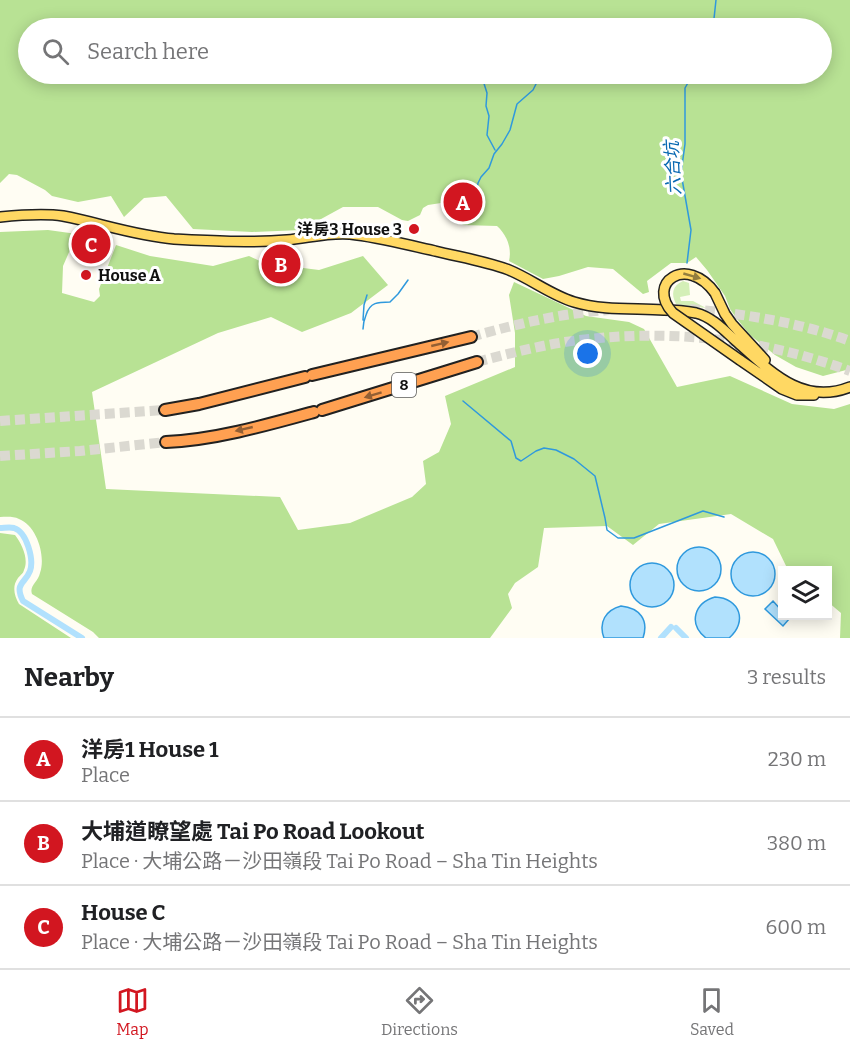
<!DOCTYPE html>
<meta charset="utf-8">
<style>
:root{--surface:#fff;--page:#f2f2f2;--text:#202124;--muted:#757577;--line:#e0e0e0;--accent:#d21620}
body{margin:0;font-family:Bitter,"Noto Sans TC",serif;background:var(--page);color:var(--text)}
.controls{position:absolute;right:18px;bottom:18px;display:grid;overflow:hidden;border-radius:0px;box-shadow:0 3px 15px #0003}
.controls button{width:54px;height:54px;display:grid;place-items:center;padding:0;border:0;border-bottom:2px solid var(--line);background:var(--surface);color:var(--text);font:30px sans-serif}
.you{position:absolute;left:588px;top:354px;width:21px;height:21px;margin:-15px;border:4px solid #fff;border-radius:50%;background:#1a73e8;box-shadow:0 0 0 9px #1a73e833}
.badge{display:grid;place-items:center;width:39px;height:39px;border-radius:50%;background:var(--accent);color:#fff;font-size:20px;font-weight:700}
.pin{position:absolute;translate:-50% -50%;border:3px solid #fff;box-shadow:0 2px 6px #0006}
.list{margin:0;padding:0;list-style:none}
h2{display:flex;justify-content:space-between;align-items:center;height:78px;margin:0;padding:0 24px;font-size:26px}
h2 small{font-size:20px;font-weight:400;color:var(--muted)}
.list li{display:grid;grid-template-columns:39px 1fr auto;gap:18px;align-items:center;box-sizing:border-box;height:84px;padding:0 24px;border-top:2px solid var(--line)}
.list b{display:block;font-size:22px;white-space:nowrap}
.list p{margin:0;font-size:20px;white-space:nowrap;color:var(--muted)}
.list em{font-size:20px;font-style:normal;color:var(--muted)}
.icon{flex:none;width:33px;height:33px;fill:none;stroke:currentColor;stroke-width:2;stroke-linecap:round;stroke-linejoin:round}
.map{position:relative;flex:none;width:850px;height:638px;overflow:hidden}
.search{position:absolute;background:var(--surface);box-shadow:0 3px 15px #0003;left:18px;right:18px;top:18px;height:66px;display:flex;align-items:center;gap:15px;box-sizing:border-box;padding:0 21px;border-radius:33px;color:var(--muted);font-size:22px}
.sheet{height:330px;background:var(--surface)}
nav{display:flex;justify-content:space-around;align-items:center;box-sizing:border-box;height:84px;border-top:2px solid var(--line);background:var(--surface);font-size:16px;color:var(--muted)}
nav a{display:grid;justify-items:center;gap:3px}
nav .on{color:var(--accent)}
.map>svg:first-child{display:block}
</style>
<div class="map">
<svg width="850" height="638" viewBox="0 0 850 638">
<rect width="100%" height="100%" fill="#fffdf3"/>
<!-- green -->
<path fill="#d4efb7" d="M683,281L689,283L690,295L680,297L681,301H693L706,308L676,304C671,294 672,286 683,281Z"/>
<!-- forest -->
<path fill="#b8e294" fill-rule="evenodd" d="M0,0H850V369L823,376L796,367L775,355L750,335L737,319L730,309L725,296L707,270L696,257L687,263H671L647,281L649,292L643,294L613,269L588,267L559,276L543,279L509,261C512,248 507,235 497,226L462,225L470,216L479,201L474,195L466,194L454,201L428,205L423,208L420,215L408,221L402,220L378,207H343L301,230L252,232L193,229L166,196L144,198L124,217L111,196L78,202L52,196L45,190L17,175L9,174L0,183ZM822,28V74H28V28Z
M48,230L77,234L63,266L62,293L94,302L100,296L99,289L116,245L150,256L213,266L249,256L264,263L319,270L363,256L388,285L351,313L302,332L271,317L218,333L92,392L106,489L280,497L298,530L350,523L412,497L426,484L423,461L439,452L451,424L445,396L515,367V333L509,295L514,282L586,316L629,322L644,329L677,387L730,376L792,404L834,409L850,404V638H840L841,613L828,602V570H788L773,539L731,514L659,524L633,545L607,526L544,528L538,567L515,583L508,594L512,608L490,638H99L93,632L32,594C29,586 38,582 40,573C46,556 37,526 19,519C13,516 6,517 0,517V232Z
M0,533L15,535C22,544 29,559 24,570C23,574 21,574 18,578C12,586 14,595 19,604L71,638H0Z"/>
<!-- water -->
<path fill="#b1e1fd" stroke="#2f99dd" stroke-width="1.5" d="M677 569a22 22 0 1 1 44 0a22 22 0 1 1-44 0Z
M731 574a22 22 0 1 1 44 0a22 22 0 1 1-44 0Z
M630 585a22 22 0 1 1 44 0a22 22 0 1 1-44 0Z
M715,597C740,598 748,622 729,638H706C688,624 694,603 715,597Z
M773,601L782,611V616H787L790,618L783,626L765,609Z
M621,606C640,608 649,620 643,638H604C598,622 606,610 621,606Z"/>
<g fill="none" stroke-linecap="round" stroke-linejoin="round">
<!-- stream -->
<path stroke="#2f99dd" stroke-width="1.5" d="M713,28L716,0
M481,74L487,93L486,106L489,116L487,135L495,150
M476,195L478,183L481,177L489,168L494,154L502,144L510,130L517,104L533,90L537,82L539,74
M687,263L691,230L681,173L685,144V88L693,74
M363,320L364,305L367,295
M363,329C363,324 364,320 366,315C370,302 378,302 390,302L398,294L408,280
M463,401L511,441L516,458L521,461L536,451L544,448L556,450L574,459L595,476L605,518L607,530L618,538H634L703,511L724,517"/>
<!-- canal -->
<path stroke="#b1e1fd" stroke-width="6" d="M0,528C4,528 10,527 14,528C27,532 34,560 30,571C25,584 14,583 23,601L82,638
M676,628L686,638
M661,638L671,627"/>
<!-- highway-tunnel -->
<path stroke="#dbd9d1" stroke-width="10" stroke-dasharray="10 5" stroke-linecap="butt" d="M690,309C744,314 798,322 850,341
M471,337C516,324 562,313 609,310
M477,362C511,353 545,344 580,340C671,329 764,339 850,371
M0,421L165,410
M0,456L80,451L166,442"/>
<!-- primary casing -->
<g stroke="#212121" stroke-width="12">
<path id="primary" d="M0,217C20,215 43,213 63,216C100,223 136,236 174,239C211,241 250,243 287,240C308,238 329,232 350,234C379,237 407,245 435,251C459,257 485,261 509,270C531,279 551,295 574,302C604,311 634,308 664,310C675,310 686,311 696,313C712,317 724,330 736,341C770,371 802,406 850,387
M715,293L725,314L732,324L765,360
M740,360L782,389L797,395H814"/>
</g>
<!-- highway casing -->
<g stroke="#212121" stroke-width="14">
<path id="highway" d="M312,375L471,337
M165,410L199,404L305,377
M322,410L477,362
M166,442C214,440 267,425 314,412"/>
</g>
<!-- primary -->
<use href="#primary" stroke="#ffd863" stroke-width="9"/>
<!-- highway -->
<use href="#highway" stroke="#ffa051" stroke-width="10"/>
<!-- primary-bridge casing -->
<g stroke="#212121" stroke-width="12" stroke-linecap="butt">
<path id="primary-bridge" d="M715,293C687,254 645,283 673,313L740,360"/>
</g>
<!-- primary-bridge -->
<use href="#primary-bridge" stroke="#ffd863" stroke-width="9"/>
</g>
<!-- one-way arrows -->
<defs><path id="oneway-solid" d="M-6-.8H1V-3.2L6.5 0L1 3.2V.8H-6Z" transform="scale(1.5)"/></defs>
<use fill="#937e3e" href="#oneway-solid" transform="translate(692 276) rotate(16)"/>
<g fill="#935f34">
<use href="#oneway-solid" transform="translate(440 344) rotate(-13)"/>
<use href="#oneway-solid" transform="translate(373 395) rotate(163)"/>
<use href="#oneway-solid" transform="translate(244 429) rotate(167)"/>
</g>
<!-- markers -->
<g fill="#d21620" stroke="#fff" stroke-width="2">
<circle cx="414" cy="229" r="6"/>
<circle cx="86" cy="275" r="6"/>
</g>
<g text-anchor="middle" stroke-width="6" stroke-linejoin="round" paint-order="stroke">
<!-- shield labels -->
<rect fill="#fff" stroke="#585858" stroke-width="1.5" x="392" y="373" width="24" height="24" rx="4.5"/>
<g font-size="15" font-weight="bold" fill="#101010">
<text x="404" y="390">8</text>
</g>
<!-- poi labels -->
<g font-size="16" font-weight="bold" fill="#101010" stroke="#fff" text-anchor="end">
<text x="402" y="235">洋房3 House 3</text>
<text x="98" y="281" text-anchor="start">House A</text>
</g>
<!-- water labels -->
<g font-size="18" font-style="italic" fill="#0969b2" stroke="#fff">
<text transform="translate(673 168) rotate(-93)" y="6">六合坑</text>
</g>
</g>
</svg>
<div class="controls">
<button><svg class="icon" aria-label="layers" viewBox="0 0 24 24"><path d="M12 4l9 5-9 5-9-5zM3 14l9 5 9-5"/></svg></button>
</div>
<div class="you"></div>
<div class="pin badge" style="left:463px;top:202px">A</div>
<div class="pin badge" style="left:281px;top:264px">B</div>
<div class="pin badge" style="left:91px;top:244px">C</div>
<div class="search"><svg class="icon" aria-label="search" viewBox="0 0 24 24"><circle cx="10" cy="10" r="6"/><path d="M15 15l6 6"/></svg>Search here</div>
</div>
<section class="sheet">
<h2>Nearby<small>3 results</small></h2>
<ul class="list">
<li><span class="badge">A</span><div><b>洋房1 House 1</b><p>Place</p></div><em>230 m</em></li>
<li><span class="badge">B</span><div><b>大埔道瞭望處 Tai Po Road Lookout</b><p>Place · 大埔公路－沙田嶺段 Tai Po Road – Sha Tin Heights</p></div><em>380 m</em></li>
<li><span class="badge">C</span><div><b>House C</b><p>Place · 大埔公路－沙田嶺段 Tai Po Road – Sha Tin Heights</p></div><em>600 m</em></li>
</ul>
</section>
<nav>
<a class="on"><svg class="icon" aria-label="map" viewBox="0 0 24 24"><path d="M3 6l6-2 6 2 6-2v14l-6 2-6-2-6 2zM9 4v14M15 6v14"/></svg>Map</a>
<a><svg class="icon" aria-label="directions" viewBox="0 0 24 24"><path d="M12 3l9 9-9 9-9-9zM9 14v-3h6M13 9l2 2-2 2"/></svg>Directions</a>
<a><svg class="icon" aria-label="saved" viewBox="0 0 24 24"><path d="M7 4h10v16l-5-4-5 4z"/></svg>Saved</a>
</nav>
